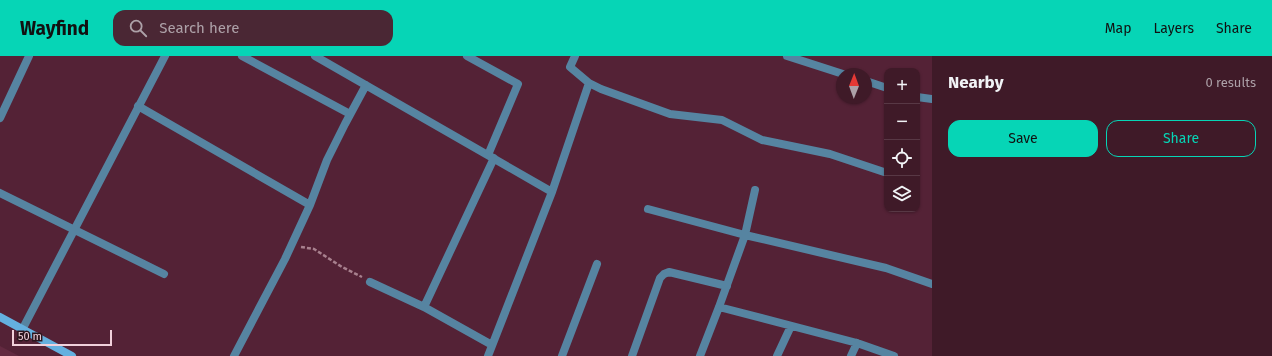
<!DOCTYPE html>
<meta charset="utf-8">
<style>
:root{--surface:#3f1a28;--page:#4a2734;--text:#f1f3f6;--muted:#ada1a8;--line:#583845;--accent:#06d5b6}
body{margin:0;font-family:"Fira Sans",sans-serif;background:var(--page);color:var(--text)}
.controls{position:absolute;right:12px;top:12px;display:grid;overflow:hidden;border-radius:8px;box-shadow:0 1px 3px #0004}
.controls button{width:36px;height:36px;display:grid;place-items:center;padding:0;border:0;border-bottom:1px solid var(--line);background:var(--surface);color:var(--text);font:20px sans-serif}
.compass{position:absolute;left:836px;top:12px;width:36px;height:36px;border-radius:50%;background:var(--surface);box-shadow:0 1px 3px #0004;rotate:1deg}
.scale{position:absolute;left:12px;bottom:10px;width:100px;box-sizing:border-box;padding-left:4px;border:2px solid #f1d1db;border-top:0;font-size:11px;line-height:14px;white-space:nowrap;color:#f1d1db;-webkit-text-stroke:3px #2b151d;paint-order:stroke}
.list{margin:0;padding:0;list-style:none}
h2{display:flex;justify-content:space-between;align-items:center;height:52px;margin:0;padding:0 16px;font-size:17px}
h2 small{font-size:13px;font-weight:400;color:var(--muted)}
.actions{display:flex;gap:8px;padding:12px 16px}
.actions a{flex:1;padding:9px 0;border:1px solid var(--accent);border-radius:12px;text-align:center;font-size:14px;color:var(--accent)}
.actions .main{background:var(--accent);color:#111}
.icon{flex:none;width:22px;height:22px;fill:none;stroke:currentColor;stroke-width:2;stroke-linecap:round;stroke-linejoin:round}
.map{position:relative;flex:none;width:932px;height:300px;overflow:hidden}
header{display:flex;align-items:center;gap:24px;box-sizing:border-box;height:56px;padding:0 20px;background:var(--accent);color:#111}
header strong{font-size:19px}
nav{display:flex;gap:22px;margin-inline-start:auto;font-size:14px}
.search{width:280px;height:36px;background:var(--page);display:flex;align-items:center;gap:10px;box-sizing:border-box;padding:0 14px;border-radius:12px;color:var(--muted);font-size:15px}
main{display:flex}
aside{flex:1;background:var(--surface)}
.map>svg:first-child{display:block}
</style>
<header>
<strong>Wayfind</strong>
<div class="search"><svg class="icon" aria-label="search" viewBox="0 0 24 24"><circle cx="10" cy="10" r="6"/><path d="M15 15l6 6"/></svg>Search here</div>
<nav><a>Map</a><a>Layers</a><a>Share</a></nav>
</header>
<main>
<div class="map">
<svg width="932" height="300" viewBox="0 0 932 300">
<rect width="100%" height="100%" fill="#542236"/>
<!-- built -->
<path fill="#632a41" d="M0,290L19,300H0Z"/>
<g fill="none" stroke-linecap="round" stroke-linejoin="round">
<!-- path -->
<path stroke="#a8808e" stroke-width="2.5" stroke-dasharray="4 2" stroke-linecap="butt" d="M301,191L314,193L342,211L362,221"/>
<!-- street -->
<path stroke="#5684a1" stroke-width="8" d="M242,0L350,58
M315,0L552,136L488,300
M467,0L518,28L488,99
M787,0L843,18
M866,25L887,32
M589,27L601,33L670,58L722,64L762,84L830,98L887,117
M917,41L932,43
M138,50L310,149
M0,62L29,0
M552,136L589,27L570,11L575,0
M0,137L164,218
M648,153L745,179L886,212L932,228
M370,226L424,251
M719,251L857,287L894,300
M22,274L165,0
M492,289L424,251L494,102
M234,300L285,203L310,149L327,104L345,68L366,29
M562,300L597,208
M632,300L660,222L664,218L669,216L727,230
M700,300L719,251L745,179L755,134
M777,300L791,270
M851,300L857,287"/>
<!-- secondary -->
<path stroke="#64b0df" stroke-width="8" d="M0,261L72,300"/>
</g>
</svg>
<div class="controls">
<button>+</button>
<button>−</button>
<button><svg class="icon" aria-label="locate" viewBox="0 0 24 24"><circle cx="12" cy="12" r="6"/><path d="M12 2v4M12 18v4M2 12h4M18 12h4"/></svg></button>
<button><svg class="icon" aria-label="layers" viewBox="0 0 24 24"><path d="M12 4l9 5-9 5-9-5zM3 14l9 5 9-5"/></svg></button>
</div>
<svg class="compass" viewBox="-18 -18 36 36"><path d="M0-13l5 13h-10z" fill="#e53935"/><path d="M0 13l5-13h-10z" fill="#ada1a8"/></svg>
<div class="scale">50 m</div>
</div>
<aside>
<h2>Nearby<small>0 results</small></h2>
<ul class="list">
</ul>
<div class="actions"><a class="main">Save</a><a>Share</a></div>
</aside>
</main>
